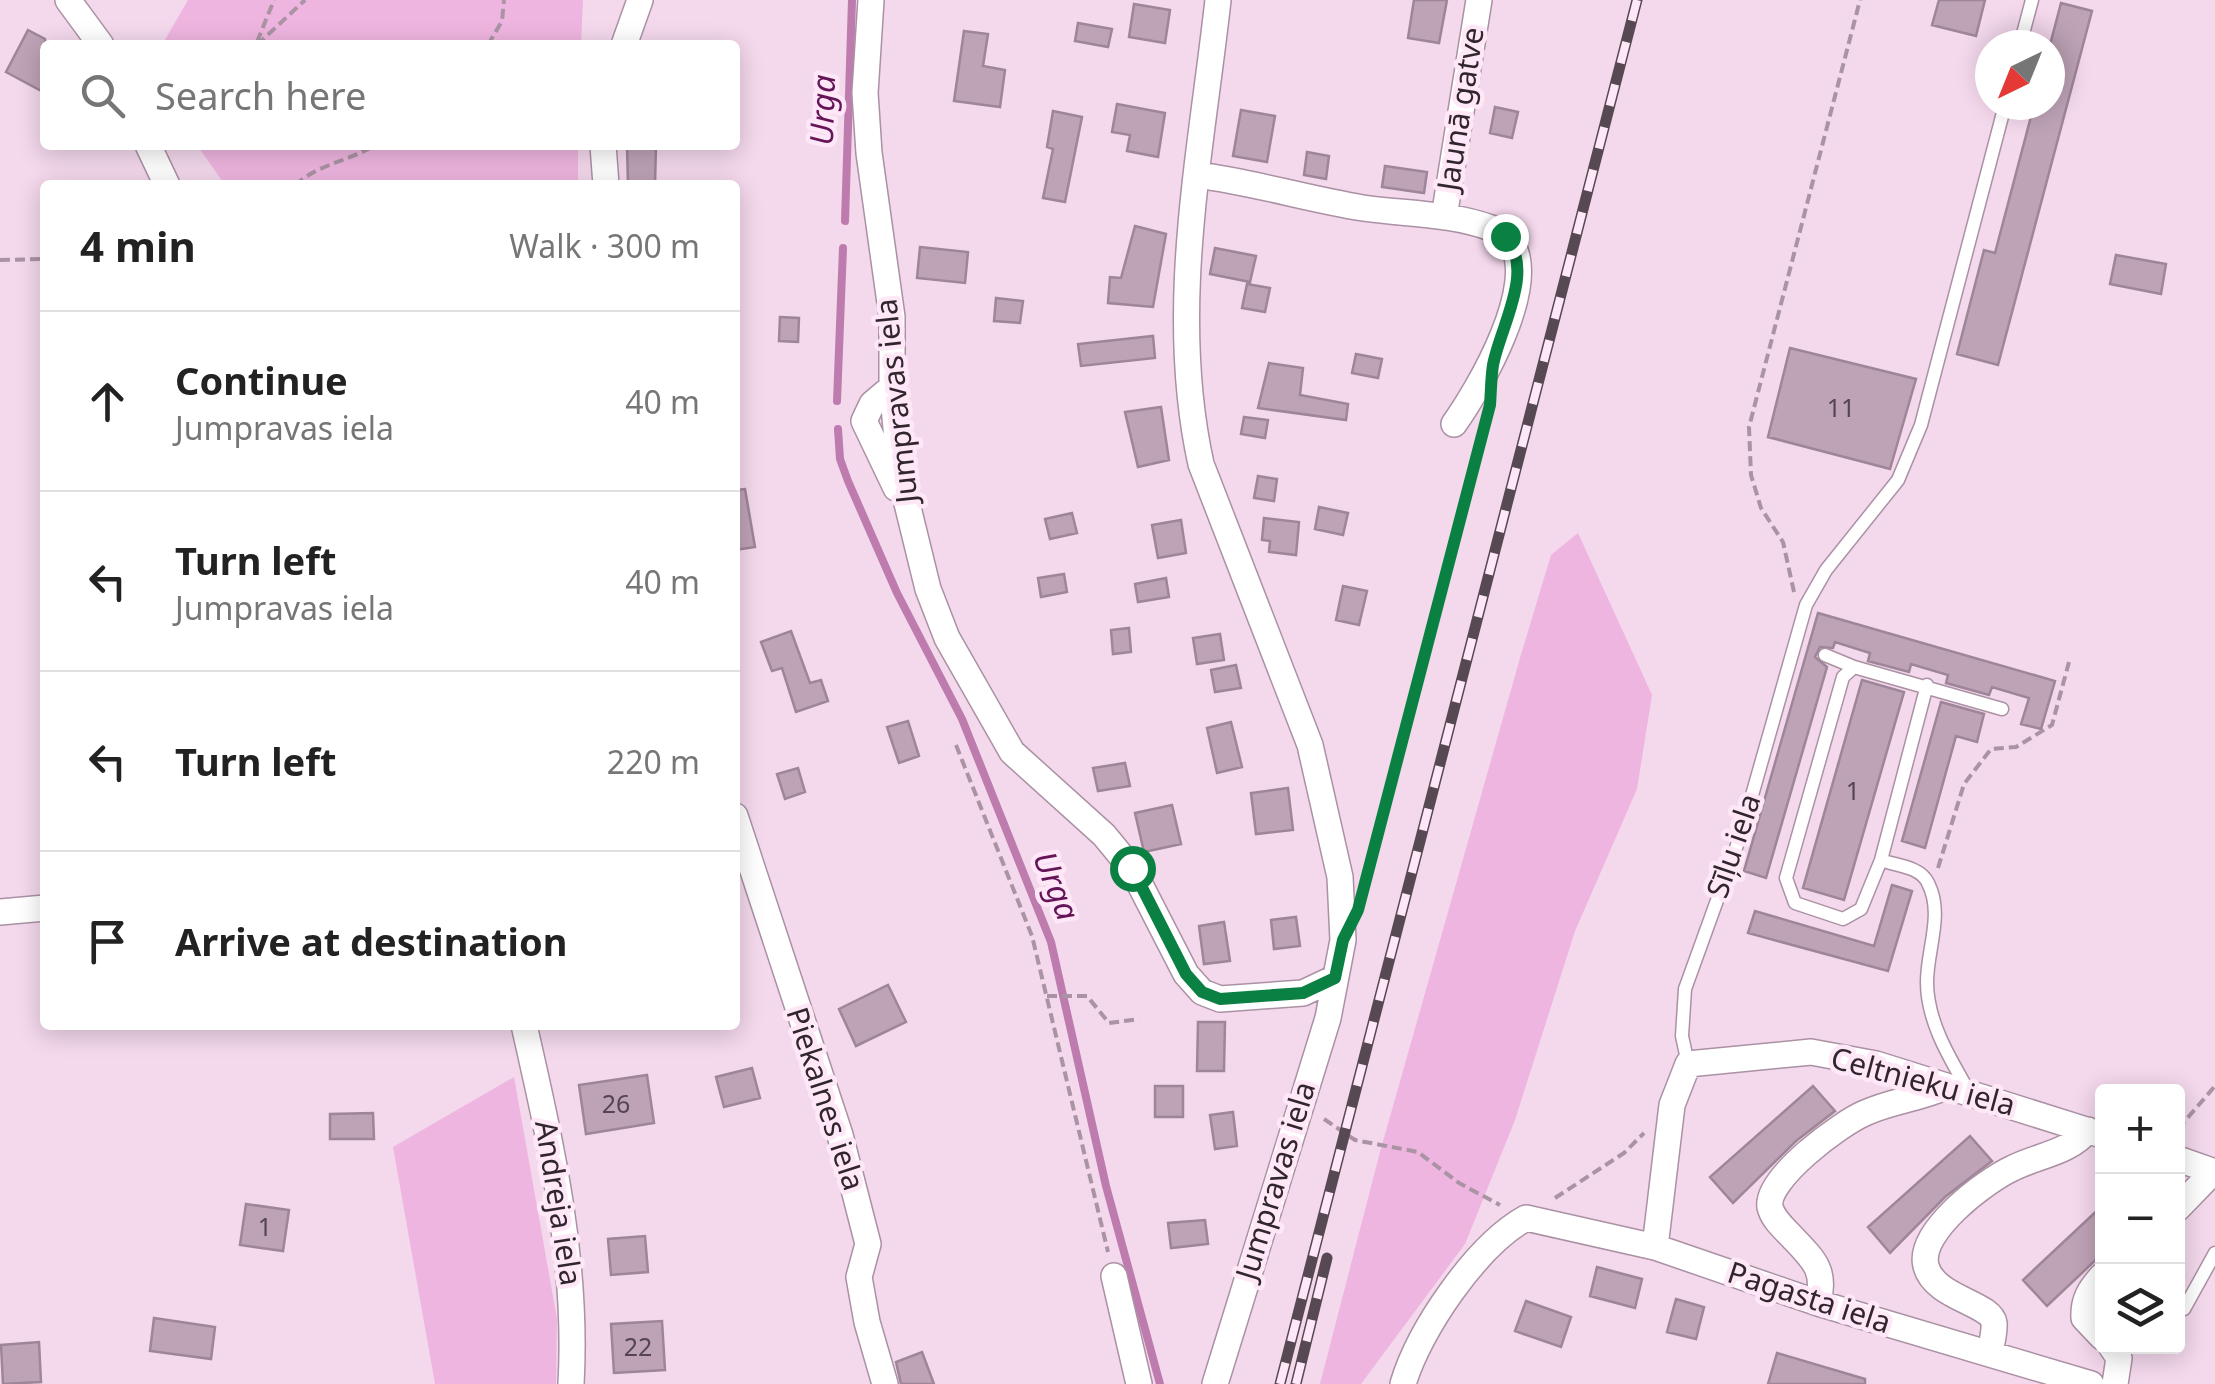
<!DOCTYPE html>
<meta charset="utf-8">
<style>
:root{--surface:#fff;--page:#f6f6f6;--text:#222;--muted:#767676;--line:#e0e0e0}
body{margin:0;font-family:"Noto Sans",sans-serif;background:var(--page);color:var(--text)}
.controls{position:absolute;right:30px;bottom:30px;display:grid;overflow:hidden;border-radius:10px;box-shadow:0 5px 25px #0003}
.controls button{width:90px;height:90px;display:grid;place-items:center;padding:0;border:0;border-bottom:2px solid var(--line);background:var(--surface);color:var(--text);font:50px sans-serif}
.compass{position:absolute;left:1975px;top:30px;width:90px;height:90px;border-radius:50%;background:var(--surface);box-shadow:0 5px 25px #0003;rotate:223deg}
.stop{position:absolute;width:30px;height:30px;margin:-22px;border:8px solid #0b8043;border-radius:50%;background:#fff}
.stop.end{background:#0b8043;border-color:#fff;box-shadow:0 2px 10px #0008}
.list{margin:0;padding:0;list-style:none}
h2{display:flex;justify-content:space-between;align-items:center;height:130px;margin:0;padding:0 40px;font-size:42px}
h2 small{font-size:32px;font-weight:400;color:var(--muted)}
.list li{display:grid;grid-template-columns:65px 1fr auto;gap:30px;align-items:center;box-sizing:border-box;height:180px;padding:0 40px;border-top:2px solid var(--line)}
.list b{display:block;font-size:38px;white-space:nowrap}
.list p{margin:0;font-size:32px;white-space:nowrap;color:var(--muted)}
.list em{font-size:32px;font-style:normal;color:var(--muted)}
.icon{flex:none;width:55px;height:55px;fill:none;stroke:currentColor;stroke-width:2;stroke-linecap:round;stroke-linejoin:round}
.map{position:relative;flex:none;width:2215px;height:1384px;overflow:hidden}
.search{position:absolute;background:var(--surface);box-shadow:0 5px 25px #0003;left:40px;top:40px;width:700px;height:110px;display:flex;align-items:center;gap:25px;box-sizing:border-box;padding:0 35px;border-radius:10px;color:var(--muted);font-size:38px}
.panel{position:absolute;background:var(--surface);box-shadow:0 5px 25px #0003;left:40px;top:180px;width:700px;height:850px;border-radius:10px}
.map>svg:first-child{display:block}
</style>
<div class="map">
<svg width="2215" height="1384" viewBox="0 0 2215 1384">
<rect width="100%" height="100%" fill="#f4d8ec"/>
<!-- green -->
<path fill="#eeb5e0" d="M188,0H583L581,45H162Z
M197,145H578V185H225Z
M1578,533L1652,695L1637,789L1575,931L1515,1120L1465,1244L1361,1384H1320L1380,1152L1520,658L1551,555Z
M514,1077L557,1319L556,1384H435L393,1147Z"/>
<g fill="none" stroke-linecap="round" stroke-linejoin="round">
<!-- stream -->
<path stroke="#be7cae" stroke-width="8" d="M845,221L852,0
M837,401L843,248
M838,429L840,459L848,481L897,593L962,719L1051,942L1106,1186L1160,1384"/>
</g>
<!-- building -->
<path fill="#bea3b6" stroke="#9f8598" stroke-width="2.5" d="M1414,0H1447L1439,43L1408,38Z
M1939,0H1985L1976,36L1932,25Z
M2061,3L2092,11L1998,365L1957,354L1984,250L1995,253L2034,105H2050V45Z
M1134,4L1170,10L1165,43L1129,37Z
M1078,23L1112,29L1108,47L1075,41Z
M28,30L45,39V93L6,72Z
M964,31L988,34L983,66L1005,70L1000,107L954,101Z
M1117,104L1165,113L1158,157L1127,151L1130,135L1112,132Z
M1495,107L1518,112L1512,138L1490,133Z
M1241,110L1275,116L1267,162L1233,156Z
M1053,111L1082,117L1065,202L1043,198L1053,149L1047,147Z
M627,145H656L655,185H628Z
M1307,152L1329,156L1326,179L1304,175Z
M1385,166L1427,172L1424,193L1382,187Z
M1135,226L1166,234L1153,307L1108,303L1110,277L1121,278Z
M920,247L968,252L965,283L917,278Z
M1215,248L1256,256L1250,282L1210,274Z
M2116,255L2166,264L2161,294L2110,284Z
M1247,284L1270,288L1265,312L1242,308Z
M996,298L1023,301L1020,323L994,321Z
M780,317L799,318L798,342L779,341Z
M1153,336L1155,358L1081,366L1078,344Z
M1790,348L1916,379L1890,469L1768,437Z
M1356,354L1382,359L1378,378L1352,373Z
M1269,363L1303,368L1300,395L1348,404L1346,420L1258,408Z
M1161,407L1169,460L1138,467L1125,412Z
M1244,417L1268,420L1265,438L1241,434Z
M1258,476L1277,479L1274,501L1254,498Z
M745,489L755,547L735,550V490Z
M1319,507L1348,513L1343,535L1315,529Z
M1072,513L1077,533L1050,539L1045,519Z
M1264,518L1299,522L1296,555L1269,552L1270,541L1262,540Z
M1181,520L1186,553L1158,558L1152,525Z
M1064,574L1067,592L1041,597L1038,578Z
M1166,578L1169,597L1138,602L1135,584Z
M1343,586L1367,591L1359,625L1336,620Z
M1818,613L2055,681L2041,729L2021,724L2029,698L1992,687L1989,695L1946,683L1948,675L1911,664L1909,672L1868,661L1870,653L1835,642L1833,648L1820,647L1815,657L1827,667L1766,878L1744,871Z
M1129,628L1131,652L1113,654L1111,630Z
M791,631L810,683L821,680L828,701L796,712L782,668L772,671L761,642Z
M1220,634L1224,660L1197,664L1193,638Z
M1236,665L1241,688L1215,692L1211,670Z
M1862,680L1904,692L1844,900L1803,888Z
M1941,702L1984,714L1977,742L1956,736L1925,848L1902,841Z
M908,721L919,756L899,763L887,727Z
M1231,722L1242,767L1217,773L1207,728Z
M1125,763L1130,786L1098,791L1093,768Z
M798,768L805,792L785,799L777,774Z
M1288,788L1293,830L1256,834L1251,793Z
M1172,805L1181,844L1144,852L1135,813Z
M1892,885L1912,891L1888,971L1748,933L1755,911L1874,946Z
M1296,917L1300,946L1274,949L1271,920Z
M1224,922L1230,961L1204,964L1199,926Z
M888,985L906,1022L856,1046L839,1009Z
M1198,1022H1225L1224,1071H1197Z
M752,1068L760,1098L724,1107L716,1077Z
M647,1075L654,1123L586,1134L579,1085Z
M1155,1086H1183V1117H1155Z
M1813,1086L1835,1111L1796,1141L1733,1203L1710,1177Z
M1233,1112L1237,1146L1215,1149L1210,1115Z
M373,1113L374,1139H330V1114Z
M1970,1136L1992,1161L1945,1197L1890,1253L1868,1227Z
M246,1204L289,1210L283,1251L240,1245Z
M2102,1206V1254L2047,1306L2023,1280Z
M1205,1220L1208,1244L1171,1248L1168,1223Z
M645,1236L648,1272L611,1275L608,1239Z
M1597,1267L1642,1279L1635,1308L1590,1296Z
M1676,1299L1704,1307L1696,1339L1667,1332Z
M1526,1301L1571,1317L1561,1347L1515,1331Z
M154,1318L215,1327L211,1359L150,1351Z
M662,1321L665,1370L614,1373L611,1324Z
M39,1342L41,1382L3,1384L1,1345Z
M922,1352L934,1384H901L896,1362Z
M1777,1353L1865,1379V1384H1768Z"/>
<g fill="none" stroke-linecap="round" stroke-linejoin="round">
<!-- service casing -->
<g stroke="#ab91a4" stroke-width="15">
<path id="service" d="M2020,45L2032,0
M1825,655L1854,667
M1881,860L1927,685
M1688,1064L1682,1036L1685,989L1741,834L1806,605L1826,570L1898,480L1921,425L2005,105
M1968,1090C1949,1057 1927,1021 1927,982C1927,949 1944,914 1928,883C1920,866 1896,866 1881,860L1861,909L1843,919L1795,903L1786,878L1843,677L1854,667L2002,709
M2184,1309L2215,1253"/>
</g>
<!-- minor casing -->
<g stroke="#ab91a4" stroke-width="28">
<path id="minor" d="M68,0L101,45
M871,0L865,93L869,153L892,317V387L901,479L928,589L947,638L1012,752L1104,835L1132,869L1186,974L1202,992L1220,999L1303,993L1335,978
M624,45L640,0
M148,145L167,185
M603,145L606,185
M1197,175C1253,182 1307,199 1363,208C1405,214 1450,213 1491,228C1498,230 1505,235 1510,241C1541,283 1479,389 1454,424
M1444,217L1479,0
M892,387L872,404L864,421L896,488
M735,816L840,1135L868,1244L859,1277L867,1322L885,1384
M0,912L45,908
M524,1025C551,1144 578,1261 571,1384
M2178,1159L2215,1172
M2178,1208L2213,1172
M1655,1247L1672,1105L1688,1064L1811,1052L1876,1064L2102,1135
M1114,1276L1139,1384
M2102,1276C2090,1289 2083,1300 2084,1318L2102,1337
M1818,1303C1826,1271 1815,1261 1793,1238C1785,1229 1773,1220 1770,1207C1765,1179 1841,1123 1865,1113C1891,1101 1919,1099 1945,1087
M2111,1346L2119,1358L2115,1384
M1990,1354C1991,1345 1995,1332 1994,1323C1991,1303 1934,1298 1926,1266C1917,1232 1985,1181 2013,1168C2039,1155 2069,1153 2088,1130
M1215,1384L1328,1018L1343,940L1340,877L1310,745L1201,464C1167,310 1201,154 1218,0
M1403,1384C1419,1330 1476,1246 1526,1218L1655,1247L1818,1303L2091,1384"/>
</g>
<!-- path -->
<path stroke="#aa94a4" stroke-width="4" stroke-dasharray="10 5" stroke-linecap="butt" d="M257,42L274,0
M257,45L305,0
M488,45L502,21L504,0
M295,185C320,163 348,162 375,145
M0,260L45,259
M1794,592L1783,542L1761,508L1751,475L1749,427L1860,0
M956,745L1032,936L1108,1252
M1938,868L1964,784L1991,749L2016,747L2052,725L2069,662
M1366,879L1485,424
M1047,996H1087L1109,1023L1139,1019
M1324,1119L1355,1140L1418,1152L1459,1183L1500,1205
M2178,1129L2215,1086
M1555,1198L1624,1153L1644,1133"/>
<!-- service -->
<use href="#service" stroke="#fff" stroke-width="12"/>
<!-- minor -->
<use href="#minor" stroke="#fff" stroke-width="25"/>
<!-- rail casing -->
<g stroke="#574953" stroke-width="11">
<path id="rail" d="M1280,1384L1637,0
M1296,1384L1327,1258"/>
</g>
<!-- rail -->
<use href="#rail" stroke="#fee7f7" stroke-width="8" stroke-dasharray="22" stroke-linecap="butt"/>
</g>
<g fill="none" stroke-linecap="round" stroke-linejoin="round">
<!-- route -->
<path stroke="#0b8043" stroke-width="12" d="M1132,868L1186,974L1202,992L1220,999L1303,993L1335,978L1343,940L1358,910L1490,405C1491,392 1491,378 1493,365C1500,327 1536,270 1505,236"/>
</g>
<g text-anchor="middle" stroke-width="9" stroke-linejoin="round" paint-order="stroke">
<!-- number labels -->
<g font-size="25" fill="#544550">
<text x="1841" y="417">11</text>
<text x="1853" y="800">1</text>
<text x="616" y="1113">26</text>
<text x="265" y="1236">1</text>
<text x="638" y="1356">22</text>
</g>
<!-- street labels -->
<g font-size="30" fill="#31262e" stroke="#fee7f7">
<text transform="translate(1461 109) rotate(-81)" y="10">Jaunā gatve</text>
<text transform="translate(897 401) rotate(-96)" y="10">Jumpravas iela</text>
<text transform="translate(1734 846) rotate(-71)" y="10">Sīļu iela</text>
<text transform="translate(1923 1082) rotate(15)" y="10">Celtnieku iela</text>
<text transform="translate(825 1099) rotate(72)" y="10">Piekalnes iela</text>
<text transform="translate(1276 1181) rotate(-73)" y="10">Jumpravas iela</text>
<text transform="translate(558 1203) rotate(81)" y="10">Andreja iela</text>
<text transform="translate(1809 1298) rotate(18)" y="10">Pagasta iela</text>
</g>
<!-- water labels -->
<g font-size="32" font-style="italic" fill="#641457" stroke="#fee7f7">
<text transform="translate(823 110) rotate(-88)" y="11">Urga</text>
<text transform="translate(1056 886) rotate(68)" y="11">Urga</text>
</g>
</g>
</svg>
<div class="controls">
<button>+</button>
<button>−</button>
<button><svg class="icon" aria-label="layers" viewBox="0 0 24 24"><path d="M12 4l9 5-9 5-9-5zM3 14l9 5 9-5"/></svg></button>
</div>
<svg class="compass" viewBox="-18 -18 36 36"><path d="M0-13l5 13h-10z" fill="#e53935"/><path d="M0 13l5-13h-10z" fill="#767676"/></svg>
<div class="stop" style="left:1132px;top:868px"></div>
<div class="stop end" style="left:1505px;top:236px"></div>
<div class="search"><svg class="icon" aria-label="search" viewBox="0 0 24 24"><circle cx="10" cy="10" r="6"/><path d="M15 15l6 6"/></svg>Search here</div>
<section class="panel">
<h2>4 min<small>Walk · 300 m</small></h2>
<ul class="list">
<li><svg class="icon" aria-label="ahead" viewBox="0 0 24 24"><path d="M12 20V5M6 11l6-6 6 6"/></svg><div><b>Continue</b><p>Jumpravas iela</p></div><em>40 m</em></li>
<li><svg class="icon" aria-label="left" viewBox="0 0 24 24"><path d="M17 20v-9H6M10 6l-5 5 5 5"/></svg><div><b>Turn left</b><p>Jumpravas iela</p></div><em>40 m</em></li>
<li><svg class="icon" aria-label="left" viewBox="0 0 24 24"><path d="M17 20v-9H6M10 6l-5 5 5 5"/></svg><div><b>Turn left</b></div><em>220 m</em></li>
<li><svg class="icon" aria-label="arrive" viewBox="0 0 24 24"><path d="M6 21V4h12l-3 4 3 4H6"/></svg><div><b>Arrive at destination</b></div></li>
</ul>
</section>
</div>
